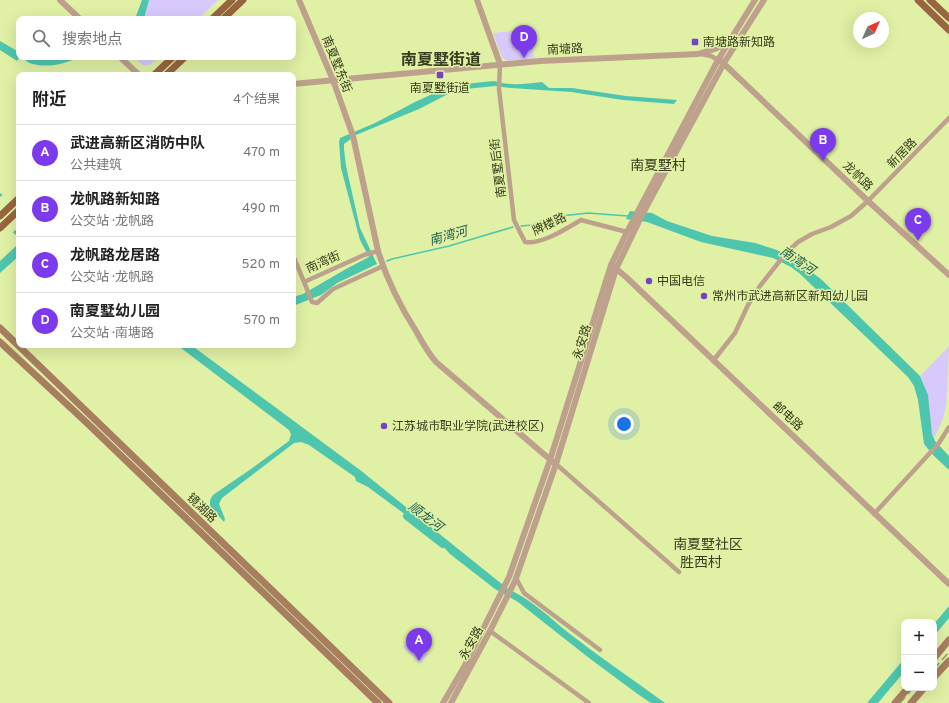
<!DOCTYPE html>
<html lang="zh">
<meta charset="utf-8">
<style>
:root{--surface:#fff;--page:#f6f6f6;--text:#222;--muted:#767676;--line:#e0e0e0;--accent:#7c3aed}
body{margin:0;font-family:Overpass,"Noto Sans SC",sans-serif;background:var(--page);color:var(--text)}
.controls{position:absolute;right:12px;bottom:12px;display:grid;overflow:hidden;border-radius:8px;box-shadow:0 4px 16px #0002}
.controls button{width:36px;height:36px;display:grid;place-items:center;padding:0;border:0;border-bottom:1px solid var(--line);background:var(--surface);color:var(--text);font:20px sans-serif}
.compass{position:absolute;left:853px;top:12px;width:36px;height:36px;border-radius:50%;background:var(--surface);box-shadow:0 4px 16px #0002;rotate:45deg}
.you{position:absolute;left:624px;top:424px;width:14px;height:14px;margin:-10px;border:3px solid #fff;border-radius:50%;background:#1a73e8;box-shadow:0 0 0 6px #1a73e833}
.badge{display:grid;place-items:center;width:26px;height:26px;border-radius:50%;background:var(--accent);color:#fff;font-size:13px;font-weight:700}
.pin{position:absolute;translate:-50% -33px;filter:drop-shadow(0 1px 2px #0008)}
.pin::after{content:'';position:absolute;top:21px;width:14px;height:12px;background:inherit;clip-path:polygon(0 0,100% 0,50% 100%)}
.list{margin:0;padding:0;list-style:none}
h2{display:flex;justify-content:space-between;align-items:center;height:52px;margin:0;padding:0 16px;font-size:17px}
h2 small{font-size:13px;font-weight:400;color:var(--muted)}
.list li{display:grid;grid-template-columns:26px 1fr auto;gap:12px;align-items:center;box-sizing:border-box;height:56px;padding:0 16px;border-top:1px solid var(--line)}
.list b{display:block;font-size:15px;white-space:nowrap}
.list p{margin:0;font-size:13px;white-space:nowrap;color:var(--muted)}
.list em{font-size:13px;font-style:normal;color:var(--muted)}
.icon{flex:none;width:22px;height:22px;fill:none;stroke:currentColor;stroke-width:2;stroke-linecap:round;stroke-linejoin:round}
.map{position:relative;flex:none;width:949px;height:703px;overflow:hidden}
.search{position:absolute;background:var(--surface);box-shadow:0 4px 16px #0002;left:16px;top:16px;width:280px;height:44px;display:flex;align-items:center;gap:10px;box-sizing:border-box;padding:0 14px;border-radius:8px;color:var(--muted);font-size:15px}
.panel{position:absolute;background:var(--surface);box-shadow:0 4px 16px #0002;left:16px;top:72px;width:280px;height:276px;border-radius:8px}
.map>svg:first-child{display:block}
</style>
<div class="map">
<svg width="949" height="703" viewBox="0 0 949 703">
<rect width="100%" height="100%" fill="#e0f0a4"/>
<!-- green -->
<path fill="#d8c9fd" d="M149,0H218L198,19H144Z
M531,29L534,58L507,61L502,57L493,33Z
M134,57H158L150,65H142Z
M949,346C949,354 948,362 948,371C946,400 949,412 934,438L932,434L924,384L920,376Z
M411,639L428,655L420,663L403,647Z"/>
<!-- water -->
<path fill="#4ec6ae" d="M142,0H149L144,19H135Z
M0,41L19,52V57H31L50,60L61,57H79C64,64 50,68 33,64C27,63 25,58 19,58L17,61L0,50Z
M494,81C510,86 525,84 542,82L549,88H572L626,96L677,100L674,104L623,100L571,92L511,88L495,86L456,90L419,109L356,135L344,144V149L346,166L360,228L377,264L337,283L321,295L293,306V297L303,294L346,269L369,257L360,240L341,168L339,142L340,138L375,123L415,102L443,89L464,84Z
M0,193L19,208V256L0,273V261L16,246L18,243L17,236L0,222Z
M630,211L652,213L667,221L712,236L755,243L774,249L791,256L822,280L920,376L928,395L932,434L935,441L949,456V470L933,455L924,444L918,400L914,386L908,377L799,273L791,267L773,258L701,242L647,222L626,219Z
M177,345H191L360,470L508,589C531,599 550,618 570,634C601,658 634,680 665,703H651L639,695L589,658L518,602L495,589L450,554L433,535L368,487L356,481L355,477L309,445L301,442L294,443L222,498L219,504L225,519L224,522L210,506V500L213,495L251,469L289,441L291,434L289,430Z
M949,606V618L934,636V624Z
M904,659V672L878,703H867Z"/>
<!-- pier -->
<path fill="#e0f0a4" d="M4,194L19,206V227L12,233L0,223V197Z"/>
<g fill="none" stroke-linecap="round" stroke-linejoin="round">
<!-- stream -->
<path stroke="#4ec6ae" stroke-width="1.5" d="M521,226L532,225L552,217L588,213L628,216
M387,261L392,259L449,246L513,227"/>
<!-- river -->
<path stroke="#4ec6ae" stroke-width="8" d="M407,516L443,544"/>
<!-- minor -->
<path stroke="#bda18c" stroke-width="4.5" d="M701,54L711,56L718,60
M500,64L499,89L514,220L525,242C542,245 567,228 581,220L627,232
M293,255L304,282L364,255L378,251
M304,282L312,302L317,303L333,289L383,266
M713,361L735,333L748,305L760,286L786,253L798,242L812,234L831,227L851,216L868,201L949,118
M556,464L679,572
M874,514L939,443L949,427
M516,578L524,593L600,650
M490,631L589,703"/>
<!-- tertiary -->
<path stroke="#bda18c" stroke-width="6" d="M60,0L80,19
M299,0L333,80L353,136L378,251C387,280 400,306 416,331C422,342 428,353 436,362L553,462
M477,0L500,64
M120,57L139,75
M721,61L868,201L949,275
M293,84L540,61L698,54C708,51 720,49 727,41
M614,267L626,277L949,584
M443,703L464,667L509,577L550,460L611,265L627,232L718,60L755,0
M451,703L490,631L515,581L556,464L616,269L643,213L724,63L764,0"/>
<!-- secondary -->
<path stroke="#a77e60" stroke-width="7" d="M0,328L389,703
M0,342L87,423L378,703
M934,658L949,640
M934,677L949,661
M895,703L908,688
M911,703L924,688"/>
<!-- primary -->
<path stroke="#97653f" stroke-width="7" d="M918,0L949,30
M930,0L949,18
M212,19L232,0
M223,19L243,0
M154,75L173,57
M166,75L185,57
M0,216L19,198
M0,228L19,210"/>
<!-- rail -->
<path stroke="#909c65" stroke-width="1.5" stroke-dasharray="8 4" stroke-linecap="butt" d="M934,669L949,652
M900,703L913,688"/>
</g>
<!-- markers -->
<g fill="#7545bd" stroke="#e0f0a4" stroke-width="1.5">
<rect x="691" y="38" width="8" height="8" rx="2"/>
<rect x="436" y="71" width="8" height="8" rx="2"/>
<circle cx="649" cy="281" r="4"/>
<circle cx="704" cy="296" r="4"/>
<circle cx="384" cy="426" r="4"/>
</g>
<g text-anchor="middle" stroke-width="3" stroke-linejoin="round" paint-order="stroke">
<!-- poi labels -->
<g font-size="12" fill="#363c1d" stroke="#e0f0a4" text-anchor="start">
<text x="703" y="46">南塘路新知路</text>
<text x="440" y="92" text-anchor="middle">南夏墅街道</text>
<text x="657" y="285">中国电信</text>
<text x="712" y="300">常州市武进高新区新知幼儿园</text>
<text x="392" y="430">江苏城市职业学院(武进校区)</text>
</g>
<!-- street labels -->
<g font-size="12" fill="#363c1d" stroke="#e0f0a4">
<text transform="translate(565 49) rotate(-3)" y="4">南塘路</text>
<text transform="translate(337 64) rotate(68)" y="4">南夏墅东街</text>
<text transform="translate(902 153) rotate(-46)" y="4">新居路</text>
<text transform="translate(498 168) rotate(-97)" y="4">南夏墅后街</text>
<text transform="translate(858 176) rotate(44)" y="4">龙帆路</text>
<text transform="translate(549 224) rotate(-25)" y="4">牌楼路</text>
<text transform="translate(323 262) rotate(-24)" y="4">南湾街</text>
<text transform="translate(582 342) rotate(-73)" y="4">永安路</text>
<text transform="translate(788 416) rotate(43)" y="4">邮电路</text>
<text transform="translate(202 508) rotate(44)" y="4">镜湖路</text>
<text transform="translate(471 643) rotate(-61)" y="4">永安路</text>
</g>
<!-- water labels -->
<g font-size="13" font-style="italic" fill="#1e5f52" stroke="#e0f0a4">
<text transform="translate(448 235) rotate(-15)" y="5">南湾河</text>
<text transform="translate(798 260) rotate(34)" y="5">南湾河</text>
<text transform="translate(426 516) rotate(37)" y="5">顺龙河</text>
</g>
<!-- quarter labels -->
<g font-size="14" fill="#363c1d" stroke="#e0f0a4">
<text x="658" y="170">南夏墅村</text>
<text x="708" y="549">南夏墅社区</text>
<text x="701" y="567">胜西村</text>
</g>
<!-- district labels -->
<g font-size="16" font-weight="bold" fill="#363c1d" stroke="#e0f0a4">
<text x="441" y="65">南夏墅街道</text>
</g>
</g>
</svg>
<div class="controls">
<button>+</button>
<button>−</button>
</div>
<svg class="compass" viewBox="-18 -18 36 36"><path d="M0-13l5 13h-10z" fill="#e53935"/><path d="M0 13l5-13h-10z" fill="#767676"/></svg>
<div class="you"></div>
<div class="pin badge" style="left:419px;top:661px">A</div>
<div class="pin badge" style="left:823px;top:161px">B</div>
<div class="pin badge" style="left:918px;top:241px">C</div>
<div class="pin badge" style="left:524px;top:58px">D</div>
<div class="search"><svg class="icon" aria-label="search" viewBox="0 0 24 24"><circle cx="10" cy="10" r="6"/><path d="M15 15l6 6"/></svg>搜索地点</div>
<section class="panel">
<h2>附近<small>4个结果</small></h2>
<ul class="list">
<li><span class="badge">A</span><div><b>武进高新区消防中队</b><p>公共建筑</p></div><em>470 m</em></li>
<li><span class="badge">B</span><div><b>龙帆路新知路</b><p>公交站 · 龙帆路</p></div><em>490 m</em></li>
<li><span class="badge">C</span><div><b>龙帆路龙居路</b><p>公交站 · 龙帆路</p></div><em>520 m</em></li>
<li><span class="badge">D</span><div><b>南夏墅幼儿园</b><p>公交站 · 南塘路</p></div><em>570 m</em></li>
</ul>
</section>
</div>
